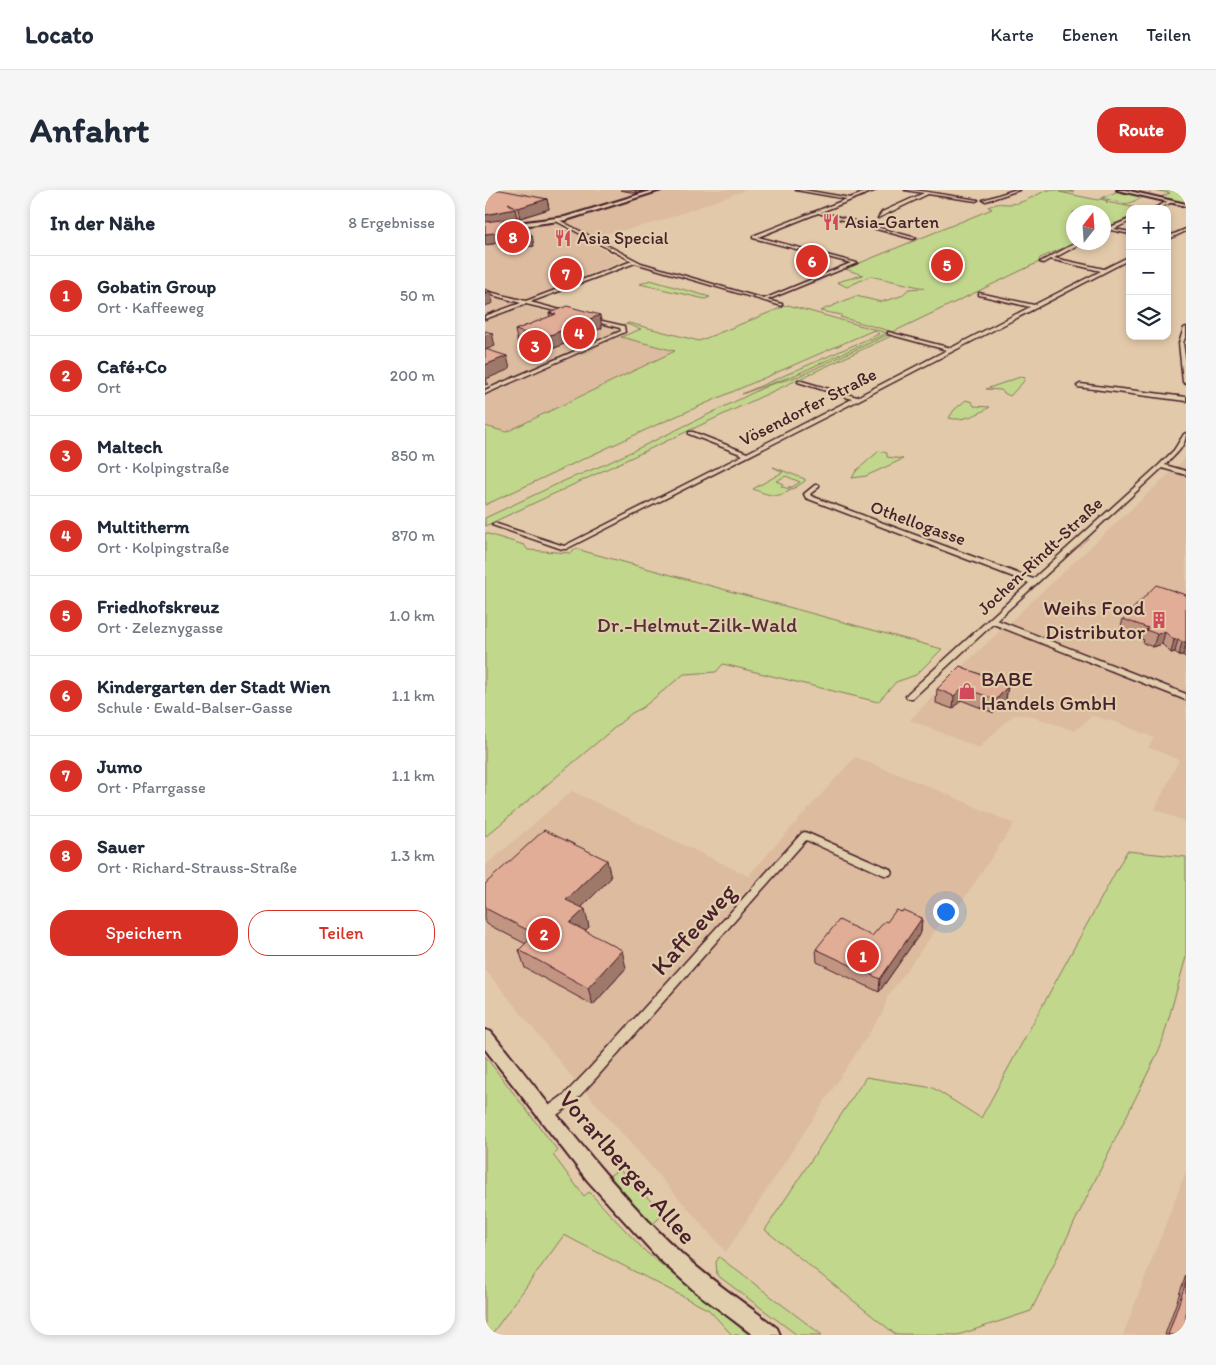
<!DOCTYPE html>
<html lang="de">
<meta charset="utf-8">
<style>
:root{--surface:#fff;--page:#f6f6f7;--text:#1f2937;--muted:#747a83;--line:#e0e1e3;--accent:#d93025}
body{margin:0;font-family:Itim,sans-serif;background:var(--page);color:var(--text)}
.controls{position:absolute;right:15px;top:15px;display:grid;overflow:hidden;border-radius:10px;box-shadow:0 2px 8px #0003}
.controls button{width:45px;height:45px;display:grid;place-items:center;padding:0;border:0;border-bottom:1px solid var(--line);background:var(--surface);color:var(--text);font:25px sans-serif}
.compass{position:absolute;left:581px;top:15px;width:45px;height:45px;border-radius:50%;background:var(--surface);box-shadow:0 2px 8px #0003;rotate:17deg}
.you{position:absolute;left:460px;top:721px;width:18px;height:18px;margin:-12px;border:4px solid #fff;border-radius:50%;background:#1a73e8;box-shadow:0 0 0 8px #1a73e833}
.badge{display:grid;place-items:center;width:32px;height:32px;border-radius:50%;background:var(--accent);color:#fff;font-size:16px;font-weight:700}
.pin{position:absolute;translate:-50% -50%;border:2px solid #fff;box-shadow:0 1px 5px #0006}
.list{margin:0;padding:0;list-style:none}
h2{display:flex;justify-content:space-between;align-items:center;height:65px;margin:0;padding:0 20px;font-size:21px}
h2 small{font-size:16px;font-weight:400;color:var(--muted)}
.list li{display:grid;grid-template-columns:32px 1fr auto;gap:15px;align-items:center;box-sizing:border-box;height:80px;padding:0 20px;border-top:1px solid var(--line)}
.list b{display:block;font-size:19px;white-space:nowrap}
.list p{margin:0;font-size:16px;white-space:nowrap;color:var(--muted)}
.list em{font-size:16px;font-style:normal;color:var(--muted)}
.actions{display:flex;gap:10px;padding:15px 20px}
.actions a{flex:1;padding:11px 0;border:1px solid var(--accent);border-radius:20px;text-align:center;font-size:18px;color:var(--accent)}
.actions .main{background:var(--accent);color:#fff}
.icon{flex:none;width:28px;height:28px;fill:none;stroke:currentColor;stroke-width:2;stroke-linecap:round;stroke-linejoin:round}
.map{position:relative;flex:none;width:701px;height:1145px;overflow:hidden;border-radius:20px}
header{display:flex;align-items:center;gap:30px;box-sizing:border-box;height:70px;padding:0 25px;background:var(--surface);border-bottom:1px solid var(--line)}
header strong{font-size:24px}
nav{display:flex;gap:28px;margin-inline-start:auto;font-size:18px}
.intro{display:flex;align-items:center;justify-content:space-between;box-sizing:border-box;height:120px;padding:0 30px}
h1{margin:0;font-size:35px}
.button{padding:12px 22px;border-radius:20px;background:var(--accent);color:#fff;font-size:18px;font-weight:700}
main{display:flex;gap:30px;padding:0 30px}
aside{flex:1;background:var(--surface);border-radius:20px;box-shadow:0 2px 8px #0003}
.map>svg:first-child{display:block}
</style>
<header>
<strong>Locato</strong>
<nav><a>Karte</a><a>Ebenen</a><a>Teilen</a></nav>
</header>
<div class="intro"><h1>Anfahrt</h1><a class="button">Route</a></div>
<main>
<aside>
<h2>In der Nähe<small>8 Ergebnisse</small></h2>
<ul class="list">
<li><span class="badge">1</span><div><b>Gobatin Group</b><p>Ort · Kaffeeweg</p></div><em>50 m</em></li>
<li><span class="badge">2</span><div><b>Café+Co</b><p>Ort</p></div><em>200 m</em></li>
<li><span class="badge">3</span><div><b>Maltech</b><p>Ort · Kolpingstraße</p></div><em>850 m</em></li>
<li><span class="badge">4</span><div><b>Multitherm</b><p>Ort · Kolpingstraße</p></div><em>870 m</em></li>
<li><span class="badge">5</span><div><b>Friedhofskreuz</b><p>Ort · Zeleznygasse</p></div><em>1.0 km</em></li>
<li><span class="badge">6</span><div><b>Kindergarten der Stadt Wien</b><p>Schule · Ewald-Balser-Gasse</p></div><em>1.1 km</em></li>
<li><span class="badge">7</span><div><b>Jumo</b><p>Ort · Pfarrgasse</p></div><em>1.1 km</em></li>
<li><span class="badge">8</span><div><b>Sauer</b><p>Ort · Richard-Strauss-Straße</p></div><em>1.3 km</em></li>
</ul>
<div class="actions"><a class="main">Speichern</a><a>Teilen</a></div>
</aside>
<div class="map">
<svg width="701" height="1145" viewBox="0 0 701 1145">
<rect width="100%" height="100%" fill="#e2c9a9"/>
<filter id="ink" filterUnits="userSpaceOnUse"><feTurbulence type="fractalNoise" baseFrequency=".02" numOctaves="2"/><feDisplacementMap in="SourceGraphic" scale="10" xChannelSelector="R" yChannelSelector="G"/><feConvolveMatrix kernelMatrix="1 2 1 2 8 2 1 2 1" color-interpolation-filters="sRGB"/></filter>
<g filter="url(#ink)">
<!-- built -->
<path fill="#dcbb9f" d="M0,0H261L175,31L144,39L96,48L138,71L29,114L130,139L136,147L190,161L20,242L0,236Z
M701,267V632L670,619L694,570L663,557L669,548L631,532L607,526L590,541L543,525H528L494,558L425,530L471,482L697,272Z
M370,567L462,604L529,634L466,728L461,726L402,807L398,822L241,1062L84,883L0,779V676L87,601L263,686Z
M701,981V1145H638Z"/>
<!-- green -->
<path fill="#c1d78c" stroke="#867b5c" d="M561,0H587L585,1L589,2H574L613,10L615,9L623,11L621,12L658,19H645V27L619,39L618,22H588L590,53L555,68L554,72L408,142L355,127L357,125L335,121L371,106L396,112L416,106L424,99L439,98L385,86L362,97L352,92L378,85L360,79L507,19L503,17C515,12 514,14 526,14C536,14 554,4 561,0Z
M668,0H701V14L674,8L685,3Z
M633,1H636L659,7L642,14L617,8Z
M165,90L225,107L220,109L155,94Z
M303,115L402,143L310,185L257,204L394,144L389,140L169,236L0,315V236L21,242L190,161L136,147L156,139L141,134L144,133L214,151Z
M402,145L406,146L0,336V328L81,290L121,274L284,195L314,186Z
M535,187L540,188L539,191L525,206L519,203L516,200L501,199Z
M481,210L487,212L489,216L505,217C494,224 477,232 464,228L469,220Z
M394,261L402,263V267L418,269L381,286L367,288L371,281Z
M288,277L320,289V291L308,299L303,297H307L315,292L301,286L291,291L298,294L296,296L306,300C292,309 283,305 268,299L298,282Z
M0,343L39,355L43,360L85,363L91,359L457,459L431,485L411,492L393,512L238,474L231,482L199,484L157,518L147,523L0,647Z
M642,661L701,667V767L676,856L546,1121L473,1145L410,1144L280,1040L381,887L448,898L496,928Z
M0,866L73,961L68,965L99,1006L104,1002L161,1062L264,1145H247L224,1120L79,1045L6,1145H0Z
M134,979L152,998L179,1023L168,1034L116,992Z
M234,1067L337,1145H312L232,1085L231,1072Z"/>
<g fill="none" stroke-linecap="round" stroke-linejoin="round">
<!-- minor casing -->
<g stroke="#4a1f2b" stroke-width="3">
<path id="minor" d="M311,0H319L365,8L386,0H391L336,22L431,48L428,49L333,23L273,47L372,73L282,110L297,114V116L150,73L45,112L83,122V124L41,114L0,129V126L36,113L0,103V101L41,111L147,71L71,31L72,29L156,73L279,109L366,73L268,48V46L362,9Z
M420,0H429L493,10L491,11L443,4L393,28L397,22L439,3Z
M529,0H534L501,11L498,10Z
M684,11L687,12L673,19H667Z
M645,29V31L629,39L645,42V44L626,40L618,43V40Z
M701,39V41L682,50V47Z
M593,52H599L569,68L619,79L645,66V69L374,210L81,359H77L7,335L10,333L12,334L79,356L258,265L204,244V242H208L262,263L367,209L313,192V190L372,207L462,160L403,144V142L466,158L545,117L494,105V103L549,115L616,81L565,69L558,73L555,72Z
M104,128L139,136L140,142L0,204V200L136,141L135,138L104,130Z
M701,137V145L698,153L701,173V194L698,192L694,153L699,138Z
M595,194L701,207V211L593,197L592,196Z
M701,243C701,257 689,266 680,275L701,281V285L677,278L512,430L701,504V510L508,434L428,508H422L421,506L422,504L544,393L321,308L319,304L330,295H334V297L325,304L326,306L548,389L674,275L689,260L699,244Z
M320,642L405,679L407,682L405,685H399L321,650L112,887C98,902 82,922 62,930L58,928L56,924L58,920L80,904L104,879L317,643Z"/>
</g>
<!-- secondary casing -->
<g stroke="#4a1f2b" stroke-width="4">
<path id="secondary" d="M169,0H176L81,30L0,41V37L80,27Z
M632,0H640L701,14V16Z
M0,840L6,842C68,918 126,999 199,1066C228,1092 261,1114 292,1138L295,1145H268L211,1102L174,1069L103,991L0,859Z"/>
</g>
<!-- minor -->
<use href="#minor" fill="#e1ceac" fill-rule="evenodd"/>
<!-- secondary -->
<use href="#secondary" fill="#e1ceac" fill-rule="evenodd"/>
</g>
<!-- wall -->
<path fill="#c29582" stroke="#4a1f2b" d="M0,0L62,9L64,19L35,28L31,26L32,29L49,56L26,59L20,52L0,55Z
M135,0H160L151,3Z
M64,123L117,138L60,162L33,154L30,140L65,127Z
M701,405V468L698,465H694L690,462L686,463L677,454L668,457L658,453L659,450L635,441L638,429Z
M475,476L523,496L521,509L509,523L476,510L468,519L451,513L452,499Z
M126,688L97,717L104,737L100,741L141,778L108,815L40,778L34,760L41,754L0,733V694Z
M417,722L437,728L436,742L394,802L332,772L331,759L387,746L402,732Z
M701,1085V1145H680Z"/>
<!-- shaded-wall -->
<path fill="#9e796a" stroke="#4a1f2b" d="M150,0H160L151,3Z
M62,9L64,19L35,28L33,18Z
M30,19L32,29L0,35V25Z
M18,42L20,52L0,55V44Z
M47,45L49,56L26,59L24,48Z
M5,101L8,113L0,116V103Z
M115,125L117,138L60,162L58,148Z
M7,143L10,156L0,160V146Z
M22,166L25,179L1,189L3,194L0,195V175Z
M680,442L677,454L668,457L672,444Z
M693,449L690,462L686,463L689,450Z
M697,452H701V454L698,465H694Z
M523,496L521,509L509,523L511,510Z
M478,497L476,510L468,519L469,506Z
M122,670L126,688L86,728L81,710Z
M100,719L104,737L90,751L85,733Z
M437,728L436,742L394,802L395,789Z
M137,760L141,778L108,815L103,798Z"/>
<!-- building -->
<path fill="#e2ad97" stroke="#4a1f2b" d="M0,0H16L62,9L33,18L23,13L30,19L0,25Z
M31,28L47,45L24,48L18,42L0,44V32Z
M0,99L5,101L0,103Z
M82,116L115,125L58,148L30,140L71,124L64,123Z
M0,141L7,143L0,146Z
M0,159L22,166L0,175Z
M671,395L701,405V452H697L693,449L689,450L680,442L672,444L661,440L663,438L638,429Z
M475,476L523,496L511,510L478,497L469,506L452,499Z
M59,640L122,670L81,710L100,719L85,733L137,760L103,798L34,760L50,744L0,718V694Z
M411,720L417,722L418,720L437,728L395,789L331,759L354,730L387,746L400,731L402,732Z
M701,1092V1145H683Z"/>
</g>
<!-- icons -->
<defs>
<g id="restaurant-bare" transform="scale(1.35)"><path d="M-5-6h1v4h1v-4h1v4h1v-4h1v5L-1.5 .5V6h-2V.5L-5-1ZM5-6V6H3V1.5H1.5Q1.5-4 5-6Z" fill="#d1495b" stroke="#e1ceac" stroke-width="2.5" paint-order="stroke"/></g>
<g id="building-bare" transform="scale(1.35)"><path d="M-4-6H4V6H1V3H-1V6H-4ZM-2.5-4.3h1.7v1.8h-1.7ZM.8-4.3h1.7v1.8H.8ZM-2.5-1h1.7V.8h-1.7ZM.8-1h1.7V.8H.8Z" fill="#d1495b" stroke="#e1ceac" stroke-width="2.5" paint-order="stroke"/></g>
<g id="shop-bare" transform="scale(1.35)"><path d="M-5-2.5h2.3a2.7 3.5 0 0 1 5.4 0H5L5.5 6h-11ZM-1.5-2.5h3a1.5 2.3 0 0 0-3 0Z" fill="#d1495b" stroke="#e1ceac" stroke-width="2.5" paint-order="stroke"/></g>
</defs>
<g fill-rule="evenodd">
<use href="#restaurant-bare" x="346" y="32"/>
<use href="#restaurant-bare" x="78" y="48"/>
<use href="#building-bare" x="674" y="430"/>
<use href="#shop-bare" x="482" y="501"/>
</g>
<g text-anchor="middle" stroke-width="4.5" stroke-linejoin="round" paint-order="stroke">
<!-- far-poi labels -->
<g font-size="18" fill="#4a1f2b" stroke="#e1ceac" text-anchor="start">
<text x="360" y="38">Asia-Garten</text>
<text x="92" y="54">Asia Special</text>
</g>
<!-- far-street labels -->
<g font-size="18" fill="#4a1f2b" stroke="#e1ceac">
<text transform="translate(323 217) rotate(-27)" y="6">Vösendorfer Straße</text>
<text transform="translate(433 333) rotate(20)" y="6">Othellogasse</text>
<text transform="translate(555 366) rotate(-43)" y="6">Jochen-Rindt-Straße</text>
</g>
<!-- poi labels -->
<g font-size="21" fill="#4a1f2b" stroke="#e1ceac" text-anchor="end">
<text x="660" y="425">Weihs Food<tspan x="660" dy="24">Distributor</tspan></text>
<text x="496" y="496" text-anchor="start">BABE<tspan x="496" dy="24">Handels GmbH</tspan></text>
</g>
<!-- park labels -->
<g font-size="21" fill="#563135" stroke="#e1ceac">
<text x="212" y="442">Dr.-Helmut-Zilk-Wald</text>
</g>
<!-- near-street labels -->
<g font-size="25" fill="#4a1f2b" stroke="#e1ceac">
<text transform="translate(208 739) rotate(-48)" y="9">Kaffeeweg</text>
<text transform="translate(143 977) rotate(49)" y="9">Vorarlberger Allee</text>
</g>
</g>
</svg>
<div class="controls">
<button>+</button>
<button>−</button>
<button><svg class="icon" aria-label="layers" viewBox="0 0 24 24"><path d="M12 4l9 5-9 5-9-5zM3 14l9 5 9-5"/></svg></button>
</div>
<svg class="compass" viewBox="-18 -18 36 36"><path d="M0-13l5 13h-10z" fill="#e53935"/><path d="M0 13l5-13h-10z" fill="#747a83"/></svg>
<div class="you"></div>
<div class="pin badge" style="left:378px;top:766px">1</div>
<div class="pin badge" style="left:59px;top:744px">2</div>
<div class="pin badge" style="left:50px;top:156px">3</div>
<div class="pin badge" style="left:94px;top:143px">4</div>
<div class="pin badge" style="left:462px;top:75px">5</div>
<div class="pin badge" style="left:327px;top:71px">6</div>
<div class="pin badge" style="left:81px;top:84px">7</div>
<div class="pin badge" style="left:28px;top:47px">8</div>
</div>
</main>
